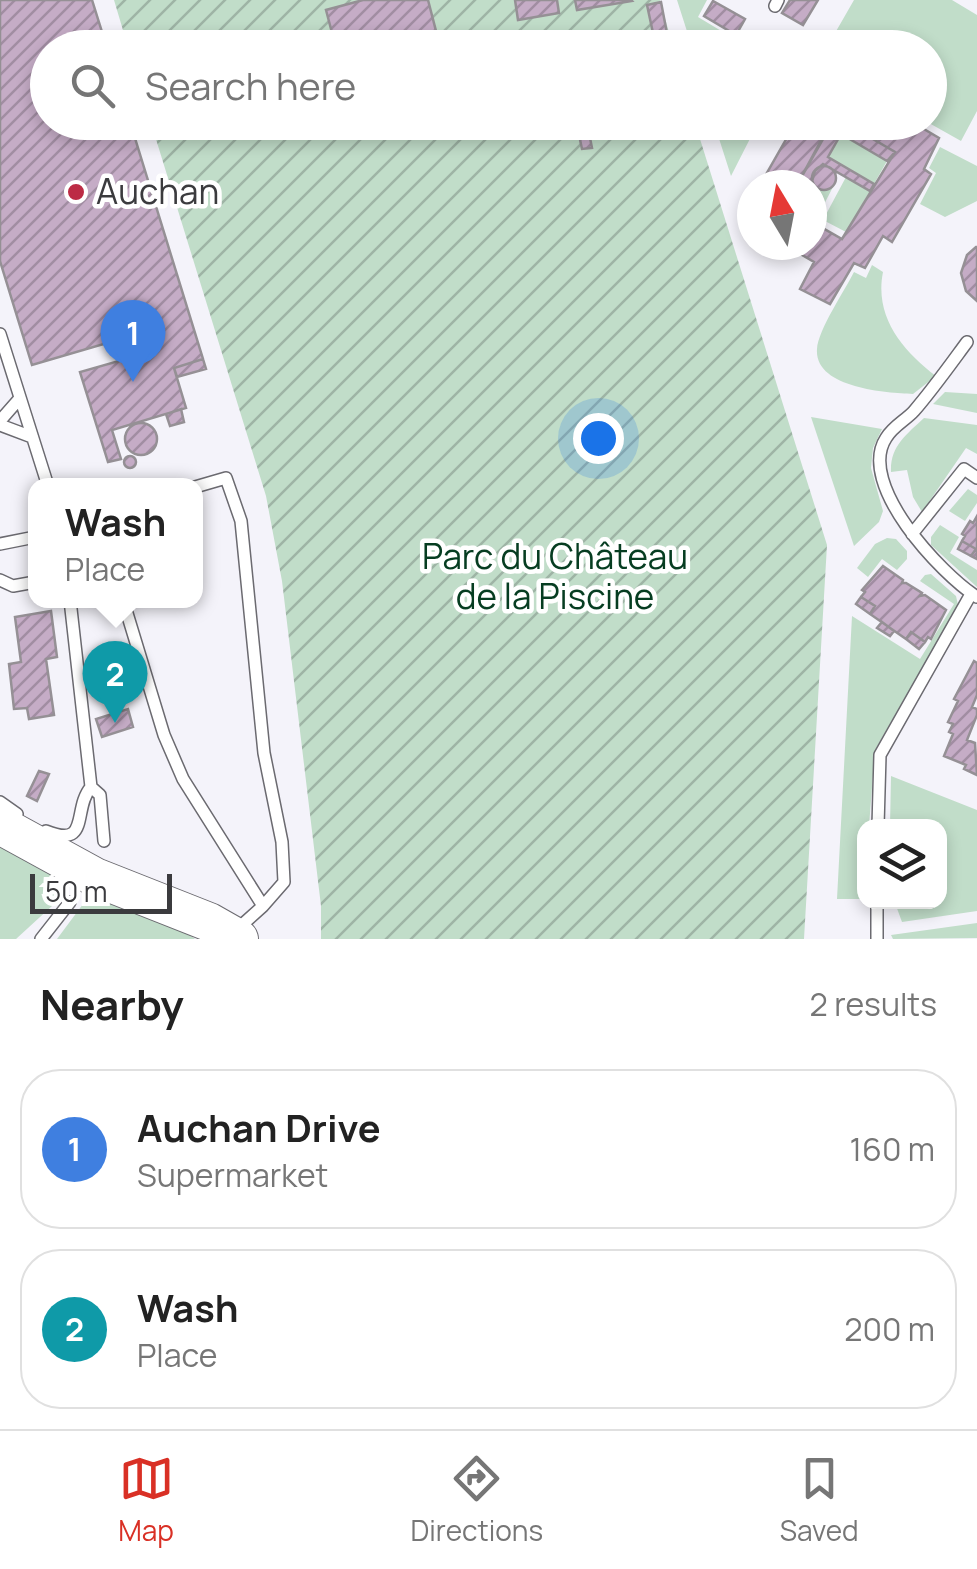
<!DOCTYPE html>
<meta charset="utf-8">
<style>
:root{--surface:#fff;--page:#f2f2f2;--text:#222;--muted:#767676;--line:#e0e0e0;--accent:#d93025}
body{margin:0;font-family:Manrope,sans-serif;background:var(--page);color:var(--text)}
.controls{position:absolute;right:30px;bottom:30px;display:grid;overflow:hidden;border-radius:20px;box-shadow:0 5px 15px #0003}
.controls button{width:90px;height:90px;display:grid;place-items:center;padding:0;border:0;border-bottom:2px solid var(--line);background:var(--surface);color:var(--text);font:50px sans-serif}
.compass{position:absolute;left:737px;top:170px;width:90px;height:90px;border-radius:50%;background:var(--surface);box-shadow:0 5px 15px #0003;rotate:350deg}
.scale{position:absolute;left:30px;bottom:25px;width:142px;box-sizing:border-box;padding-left:10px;border:5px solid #3b3b3e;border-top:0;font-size:28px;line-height:35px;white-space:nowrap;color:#3b3b3e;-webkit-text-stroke:8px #fff;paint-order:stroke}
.you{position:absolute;left:598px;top:438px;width:35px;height:35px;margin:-25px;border:8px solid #fff;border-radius:50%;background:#1a73e8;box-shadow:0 0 0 15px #1a73e833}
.badge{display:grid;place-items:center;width:65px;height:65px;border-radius:50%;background:var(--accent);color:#fff;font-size:32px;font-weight:700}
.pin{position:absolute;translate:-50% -82px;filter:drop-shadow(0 2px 5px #0008)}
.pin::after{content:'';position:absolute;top:52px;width:35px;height:30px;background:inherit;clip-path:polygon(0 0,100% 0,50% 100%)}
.popup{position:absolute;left:28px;top:478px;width:175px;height:130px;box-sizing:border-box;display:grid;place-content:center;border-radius:20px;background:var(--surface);filter:drop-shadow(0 2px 8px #0005);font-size:32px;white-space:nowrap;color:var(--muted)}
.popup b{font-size:38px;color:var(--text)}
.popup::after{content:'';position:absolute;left:50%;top:100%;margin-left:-20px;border:20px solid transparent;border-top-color:var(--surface)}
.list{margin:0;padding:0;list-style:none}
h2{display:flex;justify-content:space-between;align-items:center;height:130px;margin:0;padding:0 40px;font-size:42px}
h2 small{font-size:32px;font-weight:400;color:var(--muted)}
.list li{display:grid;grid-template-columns:65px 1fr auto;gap:30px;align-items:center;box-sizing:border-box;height:160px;margin:0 20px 20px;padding:0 20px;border:2px solid var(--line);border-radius:40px}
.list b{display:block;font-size:38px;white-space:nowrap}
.list p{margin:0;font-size:32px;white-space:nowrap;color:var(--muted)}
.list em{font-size:32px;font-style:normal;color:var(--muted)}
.icon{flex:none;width:55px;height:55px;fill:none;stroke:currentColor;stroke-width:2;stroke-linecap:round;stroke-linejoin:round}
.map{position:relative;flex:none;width:977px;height:939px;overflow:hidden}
.search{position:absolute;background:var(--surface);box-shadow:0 5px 15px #0003;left:30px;right:30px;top:30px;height:110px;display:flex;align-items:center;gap:25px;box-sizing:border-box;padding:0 35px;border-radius:55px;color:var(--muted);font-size:38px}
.sheet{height:490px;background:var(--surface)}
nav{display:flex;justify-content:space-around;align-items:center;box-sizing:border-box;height:140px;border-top:2px solid var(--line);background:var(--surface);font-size:28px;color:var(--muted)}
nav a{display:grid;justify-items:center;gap:5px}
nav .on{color:var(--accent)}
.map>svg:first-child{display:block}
</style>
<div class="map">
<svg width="977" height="939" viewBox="0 0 977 939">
<defs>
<pattern id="garden-furrows" width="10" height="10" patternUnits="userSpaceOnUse" patternTransform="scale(2.5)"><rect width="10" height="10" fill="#c1ddc9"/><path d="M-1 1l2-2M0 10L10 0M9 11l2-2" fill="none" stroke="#9eb4a5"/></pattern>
<pattern id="building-hatch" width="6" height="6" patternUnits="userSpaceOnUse" patternTransform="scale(2.5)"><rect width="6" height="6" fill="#c5acc6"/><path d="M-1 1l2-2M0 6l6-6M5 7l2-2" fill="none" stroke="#a18da2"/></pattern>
</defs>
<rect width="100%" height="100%" fill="#f4f3fa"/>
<!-- green -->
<path fill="#c1ddc9" d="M677,0H707L698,17L748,47H692Z
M854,0H952L977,15V111L961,141L929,123L930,48L827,47Z
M714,123H758L731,176Z
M841,134L887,161L874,184L828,157Z
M940,147L977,166V201L945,217L920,204L936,173L929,168Z
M846,177L870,191L846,232L823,220Z
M813,182L821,189L831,188L835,183L817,218L812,216Z
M872,265L883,272C874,317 903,351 936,376L913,394C886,393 814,388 817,349C818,330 845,290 854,272L866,278Z
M945,392L977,394V413L933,404Z
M811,417L882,429L873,448L871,468L883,511L879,522L854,546Z
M924,418L977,425V454L966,448L922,512L913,497L907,470L891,472C890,446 906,435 924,418Z
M968,489L977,495V503L965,521L949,511Z
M940,525L959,537L950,553L977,570V587L931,545V537Z
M887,538L896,539L907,551V559L897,570L882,559L868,577L857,568L875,544Z
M931,574L956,596L958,605L875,750L869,826H864V899H837L852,616L920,659L954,604L920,581L925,575Z
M891,776L977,810V911L902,922L895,903H888L940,902V826H890Z
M0,847L68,881L52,906L16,939H0Z
M89,896L181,928L195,939H57Z
M977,923V938L893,939L891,935Z"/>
<!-- garden -->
<path fill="url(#garden-furrows)" d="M114,0H660L673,47H128Z
M151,123H695L827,545L804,939H321V906L282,581L266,496Z"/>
<!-- building -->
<path fill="url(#building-hatch)" stroke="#959095" stroke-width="2.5" d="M0,0H92L107,48H48V122H130L203,359L174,368L186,408L112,430L121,459L108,462L80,372L154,351L148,331L32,365L0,261Z
M363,0H428L436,31L375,48H336L326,10Z
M515,0H557L559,13L518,20Z
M575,0H631L632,1L577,10Z
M790,0H818L803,25L782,13Z
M713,1L745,19L736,35L704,16Z
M661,2L669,44L656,47L647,5Z
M770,35L793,48H762Z
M796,122H831V125L797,185H760Z
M831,122H844L895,152L887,161L841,134L828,157L874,184L870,191L823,164L815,171L811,185H797Z
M844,122H912L939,138L924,169L931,174L892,242L883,236L865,268L854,263L830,304L800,289L814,262L785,245H812V222L842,239L895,152Z
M589,133L592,148L582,149L579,135Z
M812 178a12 12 0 1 1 24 0a12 12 0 1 1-24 0Z
M976,247H977V301L966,291L961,273L967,255Z
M150,338L154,351L123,359L119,347Z
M203,359L206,369L177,377L174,368Z
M181,409L184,422L170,426L166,414Z
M125 439a16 16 0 1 1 32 0a16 16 0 1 1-32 0Z
M124 462a6 6 0 1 1 12 0a6 6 0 1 1-12 0Z
M977,516V559L971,556L976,549L962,541L965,536L962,534L970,521L973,523Z
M962,541L976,549L971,556L958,549Z
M883,566L903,580L902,583H906L922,593L920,596L925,595L946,610L931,639L928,637L925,642L911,632L906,639L870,614L875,606L861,597L865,592L862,590Z
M861,597L875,606L870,614L856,604Z
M51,611L57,657L46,659L54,715L29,719L27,708L14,709L9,664L21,662L15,617Z
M882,622L894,631L890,636L877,628Z
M911,632L925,642L919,649L906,639Z
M974,661L977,663V695L972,707L977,709V715L967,740L975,743L977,775L964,769L966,765L944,756L953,734L949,732L953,724L948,722L958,701L954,699Z
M122,667L130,694L113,699L105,673Z
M128,709L133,727L102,737L96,719Z
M39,771L49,774L37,801L27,796Z"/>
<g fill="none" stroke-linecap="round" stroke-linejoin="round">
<!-- service casing -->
<g stroke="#6b6a70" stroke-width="14">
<path id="service" d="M775,6L778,0
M0,334L48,486
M967,342C950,365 933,389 914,411C906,420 893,426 886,438C856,484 941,574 977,597
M0,421L20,398
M0,425L32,437
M195,487L226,478L241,521L264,753L282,842L284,882L263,906
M912,534L964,469L977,478
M0,544L35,537
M0,580L13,586L35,582
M70,600L91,787L100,795L104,841
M123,600L164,735L183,779L263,906L243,924L239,933
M0,802L17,814
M878,826L880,755L971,594
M46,831C91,849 72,809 91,787
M41,939L70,902
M877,939V902"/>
</g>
<!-- primary casing -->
<g stroke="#6b6a70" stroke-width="40">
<path id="primary" d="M0,825L95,877L209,922L239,939"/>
</g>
<!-- service -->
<use href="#service" stroke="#fff" stroke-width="11"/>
<!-- primary -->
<use href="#primary" stroke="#fff" stroke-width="38"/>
</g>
<!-- markers -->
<circle fill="#bc2b45" stroke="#fff" stroke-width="4" cx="76" cy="192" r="10"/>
<g text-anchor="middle" stroke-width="9" stroke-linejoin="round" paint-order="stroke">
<!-- poi labels -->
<g font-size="35" fill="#3b3b3e" stroke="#fff" text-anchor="start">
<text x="96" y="204">Auchan</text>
</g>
<!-- park labels -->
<g font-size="35" fill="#063d21" stroke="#fff">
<text x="555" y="569">Parc du Château<tspan x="555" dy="40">de la Piscine</tspan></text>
</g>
</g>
</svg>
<div class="controls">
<button><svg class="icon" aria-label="layers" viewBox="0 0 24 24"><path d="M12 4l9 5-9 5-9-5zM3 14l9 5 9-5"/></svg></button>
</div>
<svg class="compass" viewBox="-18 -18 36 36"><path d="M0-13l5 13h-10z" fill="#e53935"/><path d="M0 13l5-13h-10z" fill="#767676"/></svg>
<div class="scale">50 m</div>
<div class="you"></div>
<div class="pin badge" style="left:133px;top:382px;background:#3f7fe0">1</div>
<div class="pin badge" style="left:115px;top:723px;background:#0f9aa8">2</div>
<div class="popup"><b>Wash</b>Place</div>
<div class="search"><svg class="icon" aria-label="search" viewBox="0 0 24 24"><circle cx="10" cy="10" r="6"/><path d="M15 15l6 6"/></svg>Search here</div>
</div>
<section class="sheet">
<h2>Nearby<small>2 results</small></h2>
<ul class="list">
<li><span class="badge" style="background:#3f7fe0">1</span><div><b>Auchan Drive</b><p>Supermarket</p></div><em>160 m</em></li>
<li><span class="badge" style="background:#0f9aa8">2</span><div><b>Wash</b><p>Place</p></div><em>200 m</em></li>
</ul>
</section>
<nav>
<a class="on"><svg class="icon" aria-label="map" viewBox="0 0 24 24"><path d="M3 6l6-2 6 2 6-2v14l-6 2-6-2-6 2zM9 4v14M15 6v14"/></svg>Map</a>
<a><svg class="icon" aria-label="directions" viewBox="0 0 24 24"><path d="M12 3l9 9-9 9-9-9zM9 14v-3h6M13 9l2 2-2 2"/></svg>Directions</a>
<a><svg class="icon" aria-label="saved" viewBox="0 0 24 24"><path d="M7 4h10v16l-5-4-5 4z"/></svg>Saved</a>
</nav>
